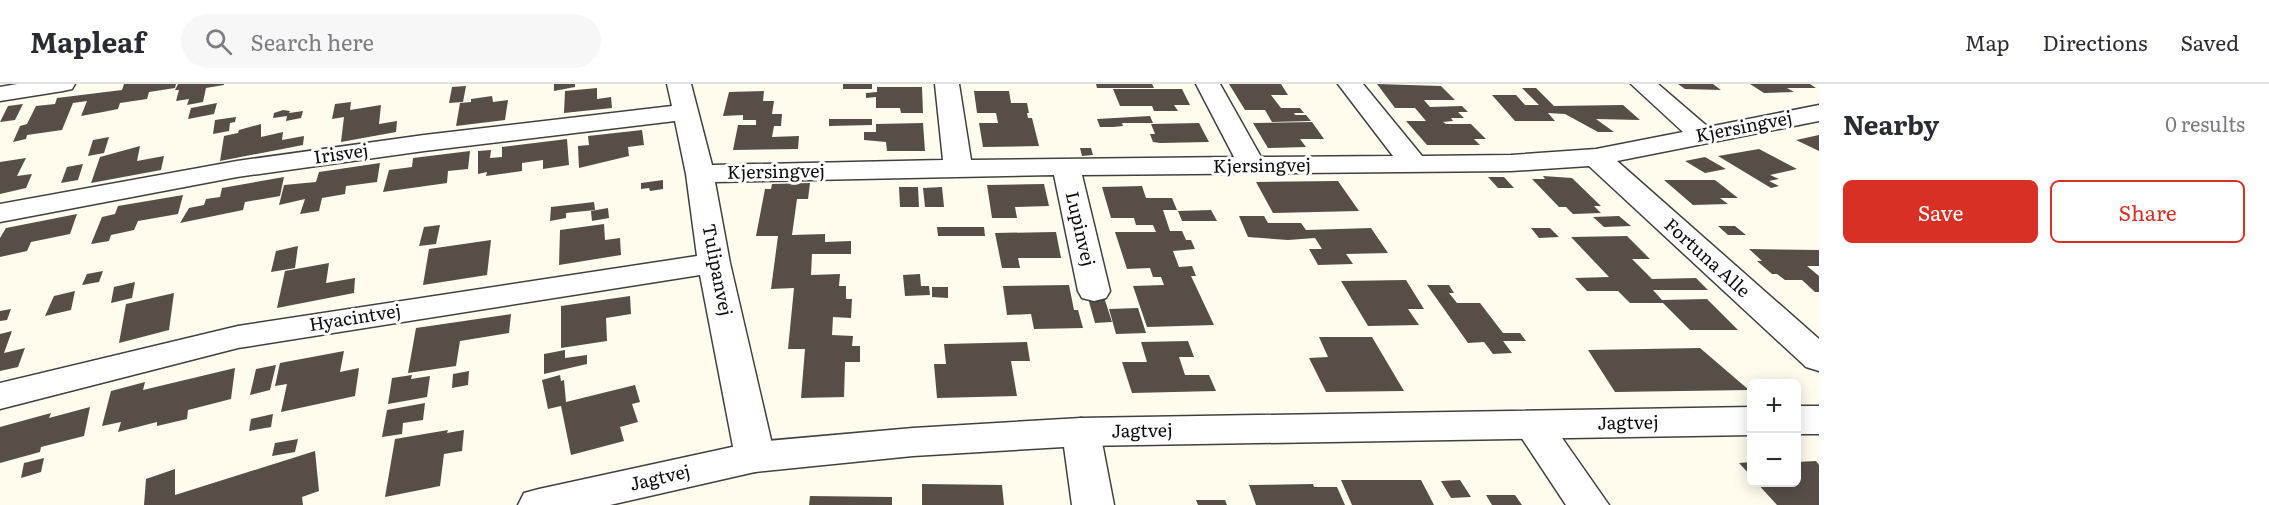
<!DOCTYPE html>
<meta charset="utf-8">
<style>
:root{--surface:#fff;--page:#f7f7f7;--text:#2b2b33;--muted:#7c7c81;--line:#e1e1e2;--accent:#d93025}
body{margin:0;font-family:Literata,serif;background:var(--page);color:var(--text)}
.controls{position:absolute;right:18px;bottom:18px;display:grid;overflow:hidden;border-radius:9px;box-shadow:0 3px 15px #0003}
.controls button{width:54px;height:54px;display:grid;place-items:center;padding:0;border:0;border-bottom:2px solid var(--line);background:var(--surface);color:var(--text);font:30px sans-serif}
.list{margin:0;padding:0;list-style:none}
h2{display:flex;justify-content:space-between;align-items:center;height:78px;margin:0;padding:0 24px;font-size:26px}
h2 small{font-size:20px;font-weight:400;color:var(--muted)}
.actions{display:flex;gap:12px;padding:18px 24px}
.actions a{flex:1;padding:14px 0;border:2px solid var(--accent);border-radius:9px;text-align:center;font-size:21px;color:var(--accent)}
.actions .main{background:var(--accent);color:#fff}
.icon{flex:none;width:33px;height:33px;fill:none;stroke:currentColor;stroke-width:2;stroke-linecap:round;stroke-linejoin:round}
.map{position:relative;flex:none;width:1819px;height:421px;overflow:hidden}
header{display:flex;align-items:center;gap:36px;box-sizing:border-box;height:84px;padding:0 30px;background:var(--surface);border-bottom:2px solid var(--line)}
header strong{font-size:28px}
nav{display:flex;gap:33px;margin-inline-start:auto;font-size:21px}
.search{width:420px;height:54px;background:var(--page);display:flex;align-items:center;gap:15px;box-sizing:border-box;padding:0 21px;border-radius:33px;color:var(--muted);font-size:22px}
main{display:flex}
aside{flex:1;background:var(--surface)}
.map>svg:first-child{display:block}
</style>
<header>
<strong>Mapleaf</strong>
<div class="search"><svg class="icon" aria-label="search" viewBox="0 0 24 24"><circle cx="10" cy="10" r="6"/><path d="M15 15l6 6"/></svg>Search here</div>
<nav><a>Map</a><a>Directions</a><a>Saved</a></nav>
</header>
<main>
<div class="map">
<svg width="1819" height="421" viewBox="0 0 1819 421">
<rect width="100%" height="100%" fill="#fffcee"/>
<!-- building -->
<path fill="#574e48" d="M124,0H176L175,4L149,8L147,15L120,19L118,25L103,28L81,32L87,17L73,19L62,46L27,51L26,55L13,58L20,42L27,40L36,22L55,20L57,14L122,6Z
M178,0H224V1L206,4L203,18L187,21L189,15L176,17L179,6H175Z
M554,0H575V3L554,7Z
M843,0H872V5H843Z
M1096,0H1152L1154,4H1097Z
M1229,0H1281L1288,11H1271L1281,24H1300L1304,29H1294L1295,31H1306L1311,37L1272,38L1265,26H1245Z
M1377,0L1441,2L1455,16H1424L1430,23L1462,22L1468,28H1458L1464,34H1451L1453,37L1443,38L1446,40H1471L1486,55H1474L1480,61H1427L1406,37H1426L1415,24H1395Z
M1678,0H1713L1721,6L1685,5Z
M1750,0H1810L1816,4H1787L1794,8L1764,9Z
M466,2L463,18L449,19L452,3Z
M877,3H922L923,29H901L900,24H876V13L866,14V9L877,8Z
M597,4V15L611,13L612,24L564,29L565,7Z
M1522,4H1536L1554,22L1623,21L1640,36L1596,35L1614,48H1598L1565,30L1548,29L1555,37H1515L1492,11H1516L1525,21H1539Z
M1113,5H1182L1190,21H1174L1178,27H1154L1152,22H1120Z
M764,7L763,17H774L772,30H782L781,42H774L772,53L799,52L798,65L733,66L738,41H756V36H743V31L723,32L729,8Z
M974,7H1009L1011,19H1027L1029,29H1027L1028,34H1032L1039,62L983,63L979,39H998L996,29H977Z
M492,12L493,18L508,16L505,36L456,42L460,19L471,18V15Z
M351,18L350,26L381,21L379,40L397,37L396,48L341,58L344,33L332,35L335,20Z
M217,19L214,30L188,35L191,24Z
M23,20L15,36L0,38L8,22Z
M283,26L290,27L289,29L303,27L301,34L286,37L287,32L273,34L274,29Z
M1150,32L1153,39H1122L1123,42L1113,43H1100L1097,35Z
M236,33L235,38L230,39L229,47L213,50L215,36Z
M829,35H872V41L829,42Z
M1312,38L1324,55H1300L1306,63L1268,64L1253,39Z
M923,39L925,67H887L886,58L864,56V48H876V40Z
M1199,39L1209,58L1160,59L1153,58L1150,50H1155L1151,40Z
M261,40V53L283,48L282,56L304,52L303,61L220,77L224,52L238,49L239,46Z
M642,46L644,61L628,63L629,72L579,84L578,62L589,61L588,52Z
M1819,51V67L1796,56Z
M109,53L104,69L88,72L93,56Z
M567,55L569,81L543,85V76L522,79V87L486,92L487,88L478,90V67L491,66L490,74L502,73V63Z
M140,62L137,77L164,72L161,86L91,99L100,73Z
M1080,64H1091L1093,71L1082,72Z
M1759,65L1797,85L1770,91L1779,95L1769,97L1779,102L1771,104L1718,72Z
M470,67L468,85L448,87L447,99L383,108L389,86L412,83L413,74Z
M1705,73L1726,85L1705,89L1685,77Z
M26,74L17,92L32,90L26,104L0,110V78Z
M380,79L377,98L346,102L345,110L322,114L319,127L300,130L305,115L279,121L284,101L316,98L319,88Z
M83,80L78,96L61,99L67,83Z
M1543,92L1572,94L1601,122H1594L1601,129L1573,130L1566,123H1559L1532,95H1545Z
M284,93L280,112L245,118L243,126L180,139L189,124L204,121L206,115L220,113L222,104Z
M1488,93H1504L1514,104H1498Z
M663,96V105L650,107L649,104L641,105V99Z
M1664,96H1715L1738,114H1720L1728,120L1693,121Z
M1338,97L1359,127L1273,129L1256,98Z
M810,99L808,115H797L792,151L825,150V158L851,157V170H812L811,191L840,190L839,202H846V215H852L851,234L833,233L832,251L853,252L852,262H860V278H845L844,313L801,314L805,265H788L794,204L771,205L778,152H756L765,105H771L772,100Z
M1044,100L1049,122L1015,123L1017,134H992L987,101Z
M1142,102L1146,114H1172L1177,126H1163L1170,147H1182L1186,156H1191L1195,165L1173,167L1179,183L1192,182L1196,192H1191L1214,241L1147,243L1133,202L1164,201L1161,193H1153L1150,184L1127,185L1115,148H1156L1153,141H1136L1134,134H1111L1102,103Z
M899,103H918L919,123H900Z
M942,103L944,123H925L923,104Z
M183,111L178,130L138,137L134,146L111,151L109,157L91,160L102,133L115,130L118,122Z
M594,118L595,126L566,129V134L550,137L551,123Z
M608,124L609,134L592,137L591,127Z
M1211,126L1217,137H1182L1178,127Z
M77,130L70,150L31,158L27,167L0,173V154L6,144Z
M1239,132H1264L1268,139H1301L1306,146L1371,144L1388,169L1346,170L1353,180L1318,181L1309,165H1322L1315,154L1288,156L1248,153Z
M1619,132L1631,142L1604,143L1593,133Z
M604,140L605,156L620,154L621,171L559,181L560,146Z
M440,141L436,160L419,162L424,143Z
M1718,142H1735L1746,151H1728Z
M937,143H984L985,152H938Z
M1531,144H1550L1559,153L1539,154Z
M1056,148L1061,174H1018L1020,184H1002L995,149Z
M1627,152L1650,175H1632L1652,195L1696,194L1708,206H1653L1662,216L1707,215L1738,246H1690L1663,219H1630L1618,207H1587L1575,194L1609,193L1571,153Z
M491,156L487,191L423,201L429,165Z
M298,162L295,184L271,188L276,167Z
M1749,165L1819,166V182H1807L1819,192V208H1815L1802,196H1785L1777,190H1772L1757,177H1762Z
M329,179L326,199L355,194L354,209L277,224L285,187Z
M103,187L99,198L82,201L87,190Z
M920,190L921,202H929L930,211L905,212L903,191Z
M1406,196L1424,225H1408L1419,241L1368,242L1341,197Z
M135,198L132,214L111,219L114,203Z
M1069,201L1074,226H1078L1083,244L1034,245L1031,230L1007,231L1003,202Z
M1427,201H1449L1454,209H1449L1457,219H1480L1503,249H1520L1526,257H1503L1512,269L1493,270L1484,258L1468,259Z
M932,203H948V214L932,213Z
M75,207L71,226L45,232L54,212Z
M1086,207H1102L1112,238L1095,239Z
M174,209L169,246L119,259L126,220Z
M630,212L631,230L606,234L607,257L561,264V222Z
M1138,224L1146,249L1116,250L1109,225Z
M11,225L7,236L0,237V227Z
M511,230L509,249L460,257L456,282L408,289L416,244Z
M12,247L4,269L25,264L18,283L0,287V250Z
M1319,253H1372L1404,307L1326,308L1309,274L1328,273Z
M1188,257L1194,273H1179L1185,291H1209L1216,307L1132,309L1122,278H1147L1141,258Z
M1027,258L1030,277H1011L1017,312L937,314L934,280H946L944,260Z
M1700,264L1749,306L1615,308L1588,266Z
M565,266V274L587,271V280L544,290V270Z
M344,267L340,288L359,284L355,312L281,328L287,300L275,302L280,279Z
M276,281L270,306L250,311L256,285Z
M235,284L231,315L188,326L187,335L157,342V338L118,348L121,338L102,342L111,307L145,298L143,306Z
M469,287L468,301L452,304L453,290Z
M412,291L411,295L430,292L427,313L388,320L392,294Z
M560,291L561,297L564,296L566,318L635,301L640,318L632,320L638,338L620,343L624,357L571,371L561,322L548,325L542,296Z
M425,319L423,336L403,339L402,350L382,353L387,326Z
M90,323L84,352L41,363L40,368L0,379V343L51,329L49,334Z
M273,330L271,343L249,347L251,335Z
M448,346L447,349L464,346L462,367L444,370L440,402L385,413L395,355Z
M298,355L295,368L272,372L275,359Z
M315,367L319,407L302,413L303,421H144L146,395L175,385V411Z
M44,374L41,388L21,394L24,379Z
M1816,377L1819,381V421H1777L1756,398H1796V378Z
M1752,378V393L1739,379Z
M1341,396H1421L1434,421H1352Z
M1460,396L1471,413L1451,414L1441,397Z
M922,400L1002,401L1004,421H922Z
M1313,400L1314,403H1337L1345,421H1256L1249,401Z
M1486,411H1515L1522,421H1492Z
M810,412L892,413V421H809Z
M1196,416H1225L1227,421H1198Z"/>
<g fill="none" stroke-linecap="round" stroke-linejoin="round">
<!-- minor casing -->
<g stroke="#404040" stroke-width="3">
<path id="minor" d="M17,0H75L72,5L63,7L0,17V3Z
M667,0H691L712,81L943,76L935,0H959L971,76L1234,73L1196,0H1220L1261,73L1393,72L1338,0H1363L1422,72L1511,71L1596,65L1683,48L1631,0H1658L1708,43L1819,21V37L1617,77L1819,255V287L1806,283L1589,82L1511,87L1082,91L1110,207L1106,214L1094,217L1082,214L1078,207L1054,91L715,98L730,179L775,373L769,383L755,388L741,383L735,373L700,191L238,264L0,325V299L238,242L697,172L686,90L675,37L424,67L237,93L0,138V120L237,77L424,51L672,22Z
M1532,327L1546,331L1609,421H1566L1513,341L1518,331Z
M1081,334L1095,338L1100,348L1114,421H1072L1062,348L1067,338Z"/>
</g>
<!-- tertiary casing -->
<g stroke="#404040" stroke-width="3">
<path id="tertiary" d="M1796,322H1819V350H1796Z
M1752,323V351L1081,362L913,372L755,388L610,421H518L524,409L539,405L755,358L913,344L1081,334Z"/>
</g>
<!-- minor -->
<use href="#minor" fill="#fff" fill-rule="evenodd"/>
<!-- tertiary -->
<use href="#tertiary" fill="#fff" fill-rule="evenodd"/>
</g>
<g text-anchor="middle" stroke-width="6" stroke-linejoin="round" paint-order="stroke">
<!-- street labels -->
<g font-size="18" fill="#0d0d0d" stroke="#fff">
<text transform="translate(1744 43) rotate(-11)" y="6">Kjersingvej</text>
<text transform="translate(341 70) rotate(-8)" y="6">Irisvej</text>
<text transform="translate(1262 82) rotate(-1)" y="6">Kjersingvej</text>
<text transform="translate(776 88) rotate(-1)" y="6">Kjersingvej</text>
<text transform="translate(1080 145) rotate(77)" y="6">Lupinvej</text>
<text transform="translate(1707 174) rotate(42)" y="6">Fortuna Alle</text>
<text transform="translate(717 186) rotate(79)" y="6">Tulipanvej</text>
<text transform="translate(355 234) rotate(-9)" y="6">Hyacintvej</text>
<text transform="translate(1628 339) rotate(-1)" y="6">Jagtvej</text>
<text transform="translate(1142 347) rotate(-1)" y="6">Jagtvej</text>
<text transform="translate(660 394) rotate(-13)" y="6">Jagtvej</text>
</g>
</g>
</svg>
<div class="controls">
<button>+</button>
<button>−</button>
</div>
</div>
<aside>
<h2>Nearby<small>0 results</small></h2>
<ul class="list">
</ul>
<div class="actions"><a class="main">Save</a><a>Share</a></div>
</aside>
</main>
